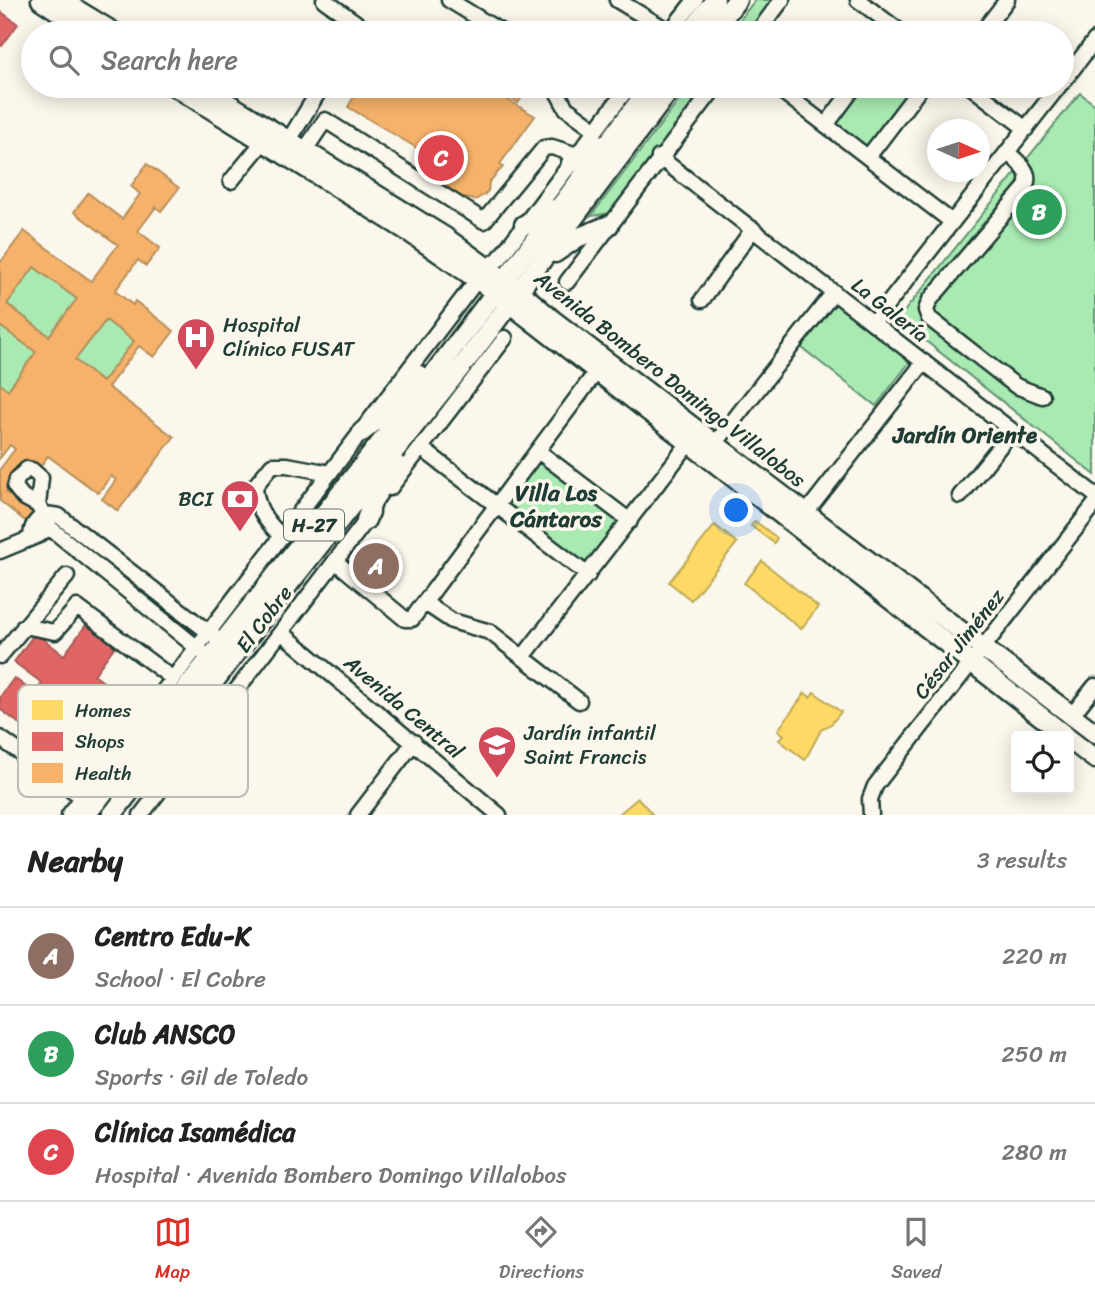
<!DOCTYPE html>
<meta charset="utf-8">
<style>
:root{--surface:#fff;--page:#f6f6f6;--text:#222;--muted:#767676;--line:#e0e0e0;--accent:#d93025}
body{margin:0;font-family:Sriracha,sans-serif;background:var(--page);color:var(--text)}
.controls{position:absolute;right:21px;bottom:21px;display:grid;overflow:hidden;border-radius:7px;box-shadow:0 4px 18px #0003}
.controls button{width:63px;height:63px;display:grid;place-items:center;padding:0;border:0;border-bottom:2px solid var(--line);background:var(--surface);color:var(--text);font:35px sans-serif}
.compass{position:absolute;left:927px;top:119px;width:63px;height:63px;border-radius:50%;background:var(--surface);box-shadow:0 4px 18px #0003;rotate:93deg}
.you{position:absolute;left:737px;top:511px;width:24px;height:24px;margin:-18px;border:5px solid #fff;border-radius:50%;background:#1a73e8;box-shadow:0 0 0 10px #1a73e833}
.badge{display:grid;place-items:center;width:46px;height:46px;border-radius:50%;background:var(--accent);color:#fff;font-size:23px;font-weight:700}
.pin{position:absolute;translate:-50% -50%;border:4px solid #fff;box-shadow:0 2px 7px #0006}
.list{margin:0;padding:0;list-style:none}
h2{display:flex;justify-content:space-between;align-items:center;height:91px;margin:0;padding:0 28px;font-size:30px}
h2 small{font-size:23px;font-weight:400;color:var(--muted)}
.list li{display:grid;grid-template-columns:46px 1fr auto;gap:21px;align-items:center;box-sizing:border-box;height:98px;padding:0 28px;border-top:2px solid var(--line)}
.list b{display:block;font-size:26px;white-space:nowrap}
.list p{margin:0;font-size:23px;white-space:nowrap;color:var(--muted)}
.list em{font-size:23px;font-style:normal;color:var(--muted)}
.icon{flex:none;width:38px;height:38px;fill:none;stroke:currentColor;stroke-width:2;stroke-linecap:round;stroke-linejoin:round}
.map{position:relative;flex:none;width:1095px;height:815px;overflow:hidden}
.search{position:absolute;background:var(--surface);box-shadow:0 4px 18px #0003;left:21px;right:21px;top:21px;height:77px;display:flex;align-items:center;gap:18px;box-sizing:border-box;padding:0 24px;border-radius:38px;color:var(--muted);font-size:26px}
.sheet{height:385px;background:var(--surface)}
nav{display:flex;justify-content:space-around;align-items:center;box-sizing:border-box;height:98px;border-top:2px solid var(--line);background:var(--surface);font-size:19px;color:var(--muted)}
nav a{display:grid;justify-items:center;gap:4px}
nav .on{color:var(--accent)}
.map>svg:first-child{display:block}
</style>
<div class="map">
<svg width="1095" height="815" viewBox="0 0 1095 815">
<rect width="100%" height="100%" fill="#fbf7ec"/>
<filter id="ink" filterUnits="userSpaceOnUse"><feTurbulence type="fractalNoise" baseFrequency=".0143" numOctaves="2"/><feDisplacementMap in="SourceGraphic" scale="14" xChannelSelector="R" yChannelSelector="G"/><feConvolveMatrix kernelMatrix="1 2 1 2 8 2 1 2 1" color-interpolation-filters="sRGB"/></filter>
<g filter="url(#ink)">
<!-- green -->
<path fill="#a9eab3" stroke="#649474" stroke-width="2" d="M755,0H773L747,33H730Z
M690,86H707L610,213L591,216Z
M858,86H918L867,152L830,124Z
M1080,93L1095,105V475L898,319Z
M34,267L77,299L49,336L7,304Z
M837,301L912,359L876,406L801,347Z
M106,320L134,341L102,382L75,360Z
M0,326L36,352L8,390L0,384Z
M541,455L626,520L587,571L502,506Z"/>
<!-- homes -->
<path fill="#ffd966" stroke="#bcaa57" stroke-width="2" d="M755,521L777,538L774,543L751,526Z
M715,525L737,543L691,600L669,582Z
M762,561L818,607L801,629L744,583Z
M814,692L841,712L832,723L821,730L805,760L779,740L784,735L778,730L805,693L810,697Z
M638,798L653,815H618Z"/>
<!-- shops -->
<path fill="#e06666" stroke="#a65a57" stroke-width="2" d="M0,11L18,24L2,46L0,44Z
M86,625L115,646L94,675L121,695L97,728L71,708L66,715L83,727L61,757L30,734L50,708L43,703L25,728L0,709V697L14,678L34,693L42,683L14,662L35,633L64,655Z"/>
<!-- health -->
<path fill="#f6b26b" stroke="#b68f5a" stroke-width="2" fill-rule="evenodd" d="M360,86H484L535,116L500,164L503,167L489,182L488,191L484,195L475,200L462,197L460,199L420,176L435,153L420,144L417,148L348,107Z
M492,86H526L528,89L518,103Z
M147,164L179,188L161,211L156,207L138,231L160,248L146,266L138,260L115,291L133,305L135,301L174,331L154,357L139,346L108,387L174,437L118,511L102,499L116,480L111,476L98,493L48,456L37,471L27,464L6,492L36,515L29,524L0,501V469L15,449L10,445L0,458V384L8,390L36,352L0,326V263L24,231L91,281L118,245L74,212L88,193L122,219L140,194L131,186ZM34,267L77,299L49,336L7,304ZM106,320L134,341L102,382L75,360Z"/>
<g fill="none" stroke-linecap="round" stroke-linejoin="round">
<!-- minor casing -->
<g stroke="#1f3d34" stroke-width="19">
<path id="minor" d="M324,0L355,22L358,25L355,33
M449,0L503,33
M617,0L670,32
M858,0L902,33
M986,27L1007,0
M669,33L695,0
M757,33L782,0
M1062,83L1095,40
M554,86L566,108L596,130
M775,86L952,222
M970,86L1026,129
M826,125L855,86
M289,140L322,86
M305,150L325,120L484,221L544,148L552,147L577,155
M1008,152C1019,164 1033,171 1025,188L930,300L926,310L929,318L1016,386L1042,396
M659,157L1095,495
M868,157L922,86
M231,181L263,142
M567,282L716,86
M702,300L753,229
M873,323L1059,86
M715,444L834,292
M421,448L588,575
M538,451L630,521
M390,488L505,338
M960,496L1012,431
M38,505L41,478L32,470L27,469L17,479L15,487L23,497L38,505L49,527L201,651
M806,513L924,362
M280,535C265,520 256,508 255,486L272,465H287L330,473
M31,538C31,526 35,521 45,514L59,516L216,638
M0,551L39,535L49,527
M335,561L405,619H412L597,371
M425,603L452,621L490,632L579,701
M24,626L55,632L77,607L172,678
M281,632L499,815
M0,656L67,576
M523,657L689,443
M1072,715L1095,686
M0,738L82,797
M69,815L486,268L499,259L629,86
M141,815L372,513
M358,815L414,742
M871,815L870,799L875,786L1095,504"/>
</g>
<!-- major casing -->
<g stroke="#1f3d34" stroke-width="23">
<path id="major" d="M41,0L91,33
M61,0L115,33
M690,33L715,0
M712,33L737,0
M174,86L409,232L495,292L1066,736
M200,86L445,237L519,291L554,321L715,444L1095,733
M571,163L598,145
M524,225L554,209
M555,253L577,238L609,225
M362,432L391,408L419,375
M366,520L373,500L397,465
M1069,739L1095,759
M149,784C163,769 174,754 194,746
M86,815L407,409L651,86
M112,815L285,589L470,356L673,86"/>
</g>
<!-- minor -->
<use href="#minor" stroke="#fbf7ec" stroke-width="14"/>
<!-- major -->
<use href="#major" stroke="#fbf7ec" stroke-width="18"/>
</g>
</g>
<!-- icons -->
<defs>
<g id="hospital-pin" transform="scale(2.0125)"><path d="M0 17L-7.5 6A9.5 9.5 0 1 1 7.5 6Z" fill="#d1495b" stroke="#fbf7ec"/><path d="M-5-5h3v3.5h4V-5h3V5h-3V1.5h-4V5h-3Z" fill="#fff"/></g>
<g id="bank-pin" transform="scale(2.0125)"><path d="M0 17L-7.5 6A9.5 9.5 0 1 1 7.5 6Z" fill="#d1495b" stroke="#fbf7ec"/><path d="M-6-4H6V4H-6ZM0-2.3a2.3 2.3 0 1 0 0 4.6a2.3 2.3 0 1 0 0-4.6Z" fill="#fff"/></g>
<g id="school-pin" transform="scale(2.0125)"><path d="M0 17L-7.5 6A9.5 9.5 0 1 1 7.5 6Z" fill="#d1495b" stroke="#fbf7ec"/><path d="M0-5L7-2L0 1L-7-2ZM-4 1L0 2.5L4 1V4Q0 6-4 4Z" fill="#fff"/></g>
</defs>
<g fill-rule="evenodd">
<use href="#hospital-pin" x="196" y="337"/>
<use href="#bank-pin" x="240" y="499"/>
<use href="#school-pin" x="497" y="745"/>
</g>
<g text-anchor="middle" stroke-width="7" stroke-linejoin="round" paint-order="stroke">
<!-- shield labels -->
<rect fill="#fbf7ec" stroke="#61756b" stroke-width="2" x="284" y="509.5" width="60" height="31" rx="5"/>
<g font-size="19" font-weight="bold" fill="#1f3d34">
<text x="314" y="532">H-27</text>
</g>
<!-- street labels -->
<g font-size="21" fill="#1f3d34" stroke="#fbf7ec">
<text transform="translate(890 310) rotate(38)" y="7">La Galería</text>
<text transform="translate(670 379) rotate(38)" y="7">Avenida Bombero Domingo Villalobos</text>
<text transform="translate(264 619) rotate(-53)" y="7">El Cobre</text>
<text transform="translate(959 644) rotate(-52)" y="7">César Jiménez</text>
<text transform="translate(404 707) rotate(40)" y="7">Avenida Central</text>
</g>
<!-- poi labels -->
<g font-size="21" fill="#1f3d34" stroke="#fbf7ec" text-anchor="start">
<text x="223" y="332">Hospital<tspan x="223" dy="24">Clínico FUSAT</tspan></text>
<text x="213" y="506" text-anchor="end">BCI</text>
<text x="524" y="740">Jardín infantil<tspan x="524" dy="24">Saint Francis</tspan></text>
</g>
<!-- neighbourhood labels -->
<g font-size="23" font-weight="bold" fill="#1f3d34" stroke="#fbf7ec">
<text x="965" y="443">Jardín Oriente</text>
<text x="556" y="501">Villa Los<tspan x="556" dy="26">Cántaros</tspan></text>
</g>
</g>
<!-- legend -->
<rect x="18" y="685" width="230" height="112" rx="10" fill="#fbf7ec" stroke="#b9bfb5" stroke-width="2"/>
<rect x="32" y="700" width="31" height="20" fill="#ffd966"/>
<rect x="32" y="732" width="31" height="19" fill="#e06666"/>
<rect x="32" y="763" width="31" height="20" fill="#f6b26b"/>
<g font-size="19" fill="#1f3d34">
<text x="75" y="717">Homes</text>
<text x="75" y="748">Shops</text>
<text x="75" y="780">Health</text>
</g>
</svg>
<div class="controls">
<button><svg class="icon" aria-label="locate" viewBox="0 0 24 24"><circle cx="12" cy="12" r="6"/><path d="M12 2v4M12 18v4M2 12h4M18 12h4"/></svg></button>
</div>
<svg class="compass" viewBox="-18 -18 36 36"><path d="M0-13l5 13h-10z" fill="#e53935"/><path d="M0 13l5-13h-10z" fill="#767676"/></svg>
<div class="you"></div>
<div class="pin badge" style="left:376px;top:566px;background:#8d6e63">A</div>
<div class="pin badge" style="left:1039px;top:212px;background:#2e9e5b">B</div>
<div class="pin badge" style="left:441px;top:158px;background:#e0444e">C</div>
<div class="search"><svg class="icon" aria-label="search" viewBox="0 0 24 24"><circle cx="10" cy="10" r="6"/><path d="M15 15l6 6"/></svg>Search here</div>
</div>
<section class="sheet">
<h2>Nearby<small>3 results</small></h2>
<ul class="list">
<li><span class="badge" style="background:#8d6e63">A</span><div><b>Centro Edu-K</b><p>School · El Cobre</p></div><em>220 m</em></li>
<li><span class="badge" style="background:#2e9e5b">B</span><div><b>Club ANSCO</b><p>Sports · Gil de Toledo</p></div><em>250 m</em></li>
<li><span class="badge" style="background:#e0444e">C</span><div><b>Clínica Isamédica</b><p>Hospital · Avenida Bombero Domingo Villalobos</p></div><em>280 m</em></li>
</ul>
</section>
<nav>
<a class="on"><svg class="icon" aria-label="map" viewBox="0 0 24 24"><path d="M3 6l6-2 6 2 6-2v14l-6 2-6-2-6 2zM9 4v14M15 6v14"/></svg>Map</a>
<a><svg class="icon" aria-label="directions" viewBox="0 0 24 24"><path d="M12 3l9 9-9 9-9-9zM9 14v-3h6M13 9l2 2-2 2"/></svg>Directions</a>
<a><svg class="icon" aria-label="saved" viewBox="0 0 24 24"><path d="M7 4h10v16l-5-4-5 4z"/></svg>Saved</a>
</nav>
